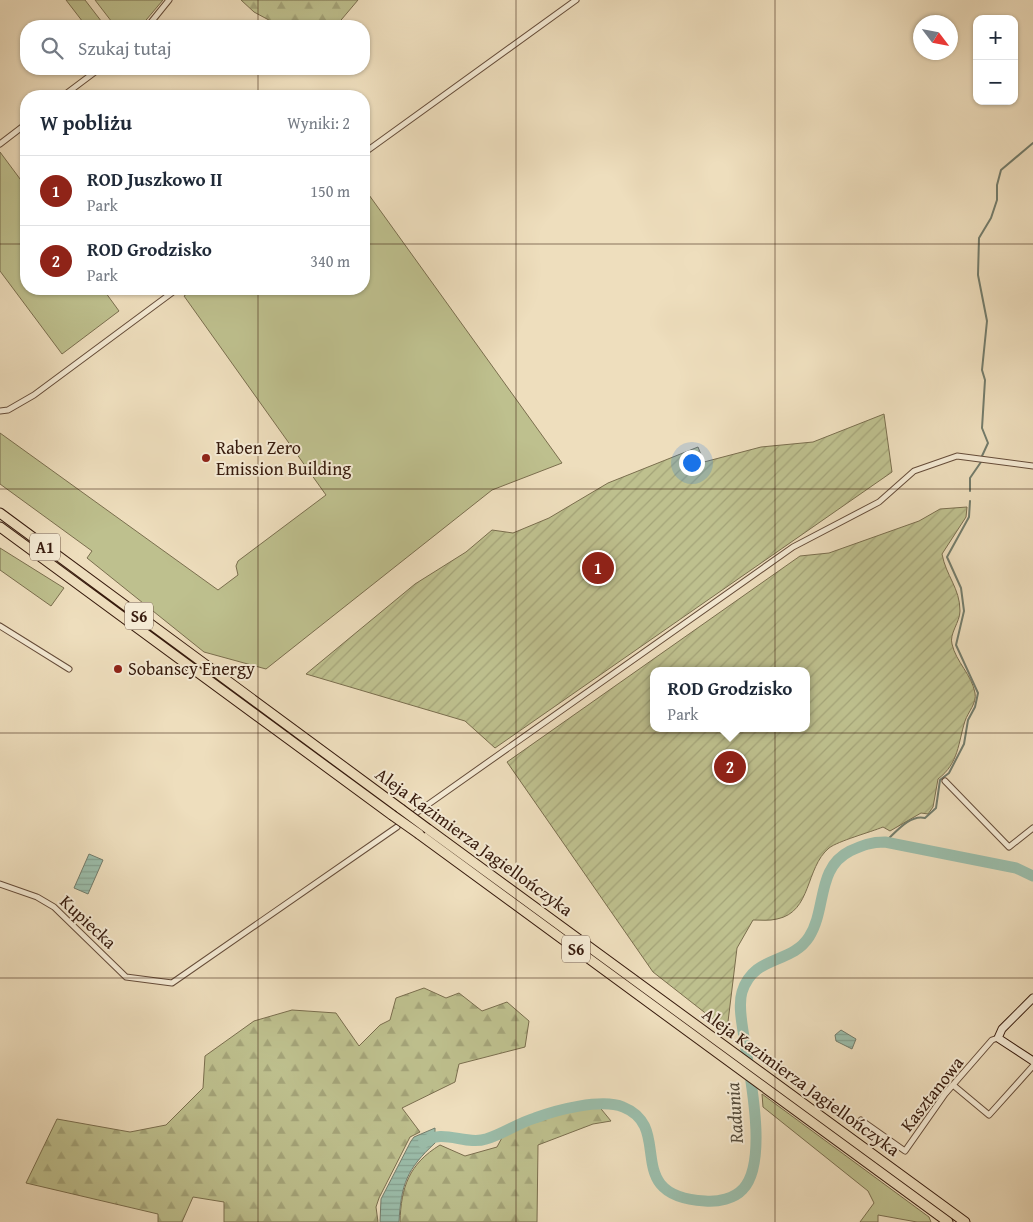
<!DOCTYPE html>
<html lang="pl">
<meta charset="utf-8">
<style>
:root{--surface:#fff;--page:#f6f6f7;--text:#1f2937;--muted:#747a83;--line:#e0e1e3;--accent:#8f2418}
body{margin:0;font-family:"Gentium Book Plus",serif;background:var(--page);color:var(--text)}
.controls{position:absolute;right:15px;top:15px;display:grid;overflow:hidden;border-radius:10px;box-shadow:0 1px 4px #0004}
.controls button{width:45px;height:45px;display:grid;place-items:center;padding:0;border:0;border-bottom:1px solid var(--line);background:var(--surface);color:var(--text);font:25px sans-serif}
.compass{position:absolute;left:913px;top:15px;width:45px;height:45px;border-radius:50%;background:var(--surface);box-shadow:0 1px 4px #0004;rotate:122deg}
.you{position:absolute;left:691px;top:462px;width:18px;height:18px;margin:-12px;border:4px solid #fff;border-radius:50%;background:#1a73e8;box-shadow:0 0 0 8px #1a73e833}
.badge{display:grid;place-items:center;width:32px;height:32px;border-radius:50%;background:var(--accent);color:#fff;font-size:16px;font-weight:700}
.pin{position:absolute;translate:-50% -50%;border:2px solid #fff;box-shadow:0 1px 5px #0006}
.popup{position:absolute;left:650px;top:667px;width:160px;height:65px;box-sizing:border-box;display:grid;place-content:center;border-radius:10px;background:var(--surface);filter:drop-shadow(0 1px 4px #0005);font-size:16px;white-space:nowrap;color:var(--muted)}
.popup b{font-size:19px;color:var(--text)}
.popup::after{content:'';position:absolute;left:50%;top:100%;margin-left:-10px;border:10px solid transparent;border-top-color:var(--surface)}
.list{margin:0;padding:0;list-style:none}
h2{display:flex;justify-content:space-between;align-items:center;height:65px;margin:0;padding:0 20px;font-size:21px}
h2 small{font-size:16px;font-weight:400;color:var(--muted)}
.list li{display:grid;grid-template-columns:32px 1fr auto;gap:15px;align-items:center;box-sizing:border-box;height:70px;padding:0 20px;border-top:1px solid var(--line)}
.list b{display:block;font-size:19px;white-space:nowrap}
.list p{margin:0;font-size:16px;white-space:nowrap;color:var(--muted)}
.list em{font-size:16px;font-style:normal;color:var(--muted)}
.icon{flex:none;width:28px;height:28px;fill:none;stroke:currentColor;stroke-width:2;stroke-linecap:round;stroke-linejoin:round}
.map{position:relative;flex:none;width:1033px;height:1222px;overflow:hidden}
.search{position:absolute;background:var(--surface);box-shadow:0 1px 4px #0004;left:20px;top:20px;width:350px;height:55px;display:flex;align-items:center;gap:12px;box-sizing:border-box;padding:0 18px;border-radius:20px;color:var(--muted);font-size:19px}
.panel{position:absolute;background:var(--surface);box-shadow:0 1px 4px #0004;left:20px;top:90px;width:350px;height:205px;border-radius:20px}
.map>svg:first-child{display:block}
</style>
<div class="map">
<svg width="1033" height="1222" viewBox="0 0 1033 1222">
<defs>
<pattern id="forest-firs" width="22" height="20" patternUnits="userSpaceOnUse" patternTransform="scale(1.25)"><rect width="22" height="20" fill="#bec08e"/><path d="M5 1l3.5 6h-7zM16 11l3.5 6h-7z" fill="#a4a479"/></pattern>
<pattern id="garden-furrows" width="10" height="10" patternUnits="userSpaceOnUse" patternTransform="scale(1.25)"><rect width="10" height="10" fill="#bec08e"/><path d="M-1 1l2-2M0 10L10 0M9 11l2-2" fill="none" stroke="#a4a479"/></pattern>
<pattern id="water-rules" width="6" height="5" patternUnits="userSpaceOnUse" patternTransform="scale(1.25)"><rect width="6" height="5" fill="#9bbdaa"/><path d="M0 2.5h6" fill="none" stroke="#86a291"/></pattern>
</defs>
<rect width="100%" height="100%" fill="#eedebd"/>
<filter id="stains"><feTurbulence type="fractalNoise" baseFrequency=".004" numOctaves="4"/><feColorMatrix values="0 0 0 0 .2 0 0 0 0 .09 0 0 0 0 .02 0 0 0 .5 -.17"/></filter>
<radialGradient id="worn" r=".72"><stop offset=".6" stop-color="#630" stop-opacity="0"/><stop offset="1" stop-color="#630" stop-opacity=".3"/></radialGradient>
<!-- grass -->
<path fill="#bec08e" stroke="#7a6e4e" d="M66,0H85L105,26H86Z
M95,0H163L141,26H115Z
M0,152L26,187V289H103L119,311L62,354L0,271Z
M364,188L562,463L492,490L266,669L204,652L87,558L92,551L0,484V433L218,590L238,575L236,566L238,561L326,495L184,296L194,289H364Z
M0,548L64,588L51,606L0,570Z
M762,1094L929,1217L931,1222H917L878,1215V1222H860L874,1203L868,1191L763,1107Z"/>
<!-- forest -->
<path fill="url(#forest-firs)" stroke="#7a6e4e" d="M241,0H358L336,26H280L254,12Z
M424,988L446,998L459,993L482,1011L507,1002L529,1021L525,1047L459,1064L455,1082L402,1108L420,1132L410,1137L379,1198L376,1207L378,1222H224V1202L193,1197L182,1222H158V1214L26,1183L57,1119L130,1132L166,1125L203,1088L205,1056L254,1021L292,1010L336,1013L359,1046L380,1025L390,1020L396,998Z
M597,1104L611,1121L593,1124L538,1145L537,1222H400C401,1187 409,1164 440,1145L465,1156L497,1147L505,1132L534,1118Z"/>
<!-- garden -->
<path fill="url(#garden-furrows)" stroke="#7a6e4e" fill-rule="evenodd" d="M884,414L892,472L495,748L465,721L306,674L415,584L466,552L492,530L513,533L549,518L608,483L698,447L704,462L761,447L813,442Z
M967,507L966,517L942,554C946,576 960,588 960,611C960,622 949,634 952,644C956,662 972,675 975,693C977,703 968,712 965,721C958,743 959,763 938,779L933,807L928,814L921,813L890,831L883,827C871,832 838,841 829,848C805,868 812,912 777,919C769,921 761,920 753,920L737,948L727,1030L653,972L507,762L800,556L829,553L919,521L940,509ZM654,671H806V728H654Z"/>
<!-- water -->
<path fill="url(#water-rules)" stroke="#737c6b" d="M89,854L103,860L88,894L74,888Z
M841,1030L856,1039L852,1049L836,1041L835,1035Z
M435,1128V1143C407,1169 401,1184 399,1222H380L381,1199L411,1141L414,1137Z"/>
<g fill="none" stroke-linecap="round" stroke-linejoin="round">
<!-- stream -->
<path stroke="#737c6b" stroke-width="2" d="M982,456L988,443L982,428L985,380L982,370L987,321L978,275L979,238L991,218L997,200V185L1001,170L1033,143
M970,491V478L981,462
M885,842C896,832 910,814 925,818L936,808L940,780L949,773L964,744L968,720L975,707L978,693L956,645L964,611L961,588L947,557L969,517L970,501"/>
<!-- river -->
<path stroke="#9bbdaa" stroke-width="11" d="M423,1143C442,1127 465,1146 486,1139C503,1134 518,1123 535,1118C556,1110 602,1098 623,1107C676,1128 619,1196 705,1201C718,1202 734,1199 743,1189C769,1162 749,1072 744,1037C742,1024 738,1005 742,992C754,954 791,965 809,937C827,909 816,868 850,851C863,845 871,842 885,842L1016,868L1033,876"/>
<!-- street casing -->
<g stroke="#654c39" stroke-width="7">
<path id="street" d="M148,26L169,0
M63,96L99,69
M0,144L26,124
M364,153L576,0
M0,411L8,410L34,395L177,289
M0,626L69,669
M945,781L1009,847L1033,828
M416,813L793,547L879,502L914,471L957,456L1033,466
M0,884L37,897L54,907L126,977L172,983L397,827
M953,1085L989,1115L1033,1066
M861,1120L905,1151L945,1094L992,1040L998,1038"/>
</g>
<!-- secondary casing -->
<g stroke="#371b0d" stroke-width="9">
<path id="secondary" d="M1033,998L1002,1029L998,1038L1033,1061"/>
</g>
<!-- highway casing -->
<g stroke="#371b0d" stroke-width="11">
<path id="highway" d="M0,513L401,809
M0,527L392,815
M428,829L965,1222
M419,834L948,1222"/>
</g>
<!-- street -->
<use href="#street" stroke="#f4ead4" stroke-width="5"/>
<!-- secondary -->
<use href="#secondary" stroke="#f4ead4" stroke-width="7"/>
<!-- highway -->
<use href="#highway" stroke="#eedebd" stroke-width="9"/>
<!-- highway-bridge casing -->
<g stroke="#371b0d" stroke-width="11" stroke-linecap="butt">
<path id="highway-bridge" d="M401,809L428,829
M392,815L419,834"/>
</g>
<!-- highway-bridge -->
<use href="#highway-bridge" stroke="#eedebd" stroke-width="9"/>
</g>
<!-- grid -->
<path fill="none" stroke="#371b0d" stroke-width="1" stroke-opacity="0.55" d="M258,0V26M516,0V1222M775,0V1222M258,69V96M0,244H26M364,244H1033M258,289V1222M0,489H1033M0,733H1033M0,978H1033"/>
<!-- markers -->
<g fill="#8f2418" stroke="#f4ead4" stroke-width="2">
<circle cx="206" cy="458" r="5"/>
<circle cx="118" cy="669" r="5"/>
</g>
<g text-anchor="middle" stroke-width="4" stroke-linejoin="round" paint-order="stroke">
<!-- shield labels -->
<g fill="#f4ead4" stroke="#705949" stroke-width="1">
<rect x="30" y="533.5" width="30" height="27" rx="4"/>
<rect x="125" y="602.5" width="28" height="27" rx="4"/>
<rect x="562" y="935.5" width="28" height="27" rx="4"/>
</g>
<g font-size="16" font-weight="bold" fill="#371b0d">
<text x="45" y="553">A1</text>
<text x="139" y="622">S6</text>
<text x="576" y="955">S6</text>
</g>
<!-- poi labels -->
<g font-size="18" fill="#371b0d" stroke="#f4ead4" text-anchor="start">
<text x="216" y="454">Raben Zero<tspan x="216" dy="21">Emission Building</tspan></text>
<text x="128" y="675">Sobanscy Energy</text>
</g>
<!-- street labels -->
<g font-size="18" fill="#371b0d" stroke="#f4ead4">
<text transform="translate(474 842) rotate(36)" y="6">Aleja Kazimierza Jagiellończyka</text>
<text transform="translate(88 922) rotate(43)" y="6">Kupiecka</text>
<text transform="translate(801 1082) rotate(36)" y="6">Aleja Kazimierza Jagiellończyka</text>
<text transform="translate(932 1094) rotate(-52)" y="6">Kasztanowa</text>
</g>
<!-- water labels -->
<g font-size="19" font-style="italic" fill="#554c3c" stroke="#f4ead4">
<text transform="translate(734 1113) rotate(-94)" y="7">Radunia</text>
</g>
</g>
<rect width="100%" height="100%" filter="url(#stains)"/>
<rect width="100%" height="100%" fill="url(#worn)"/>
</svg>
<div class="controls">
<button>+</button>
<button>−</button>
</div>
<svg class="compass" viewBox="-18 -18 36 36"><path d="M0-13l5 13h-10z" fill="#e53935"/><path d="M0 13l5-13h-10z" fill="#747a83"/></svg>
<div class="you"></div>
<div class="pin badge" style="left:598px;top:568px">1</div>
<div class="pin badge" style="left:730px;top:767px">2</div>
<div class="popup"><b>ROD Grodzisko</b>Park</div>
<div class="search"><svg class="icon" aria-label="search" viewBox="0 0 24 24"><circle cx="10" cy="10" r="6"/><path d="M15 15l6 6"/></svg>Szukaj tutaj</div>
<section class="panel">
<h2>W pobliżu<small>Wyniki: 2</small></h2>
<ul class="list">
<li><span class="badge">1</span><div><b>ROD Juszkowo II</b><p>Park</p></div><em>150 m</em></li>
<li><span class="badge">2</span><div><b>ROD Grodzisko</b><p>Park</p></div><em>340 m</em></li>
</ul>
</section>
</div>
